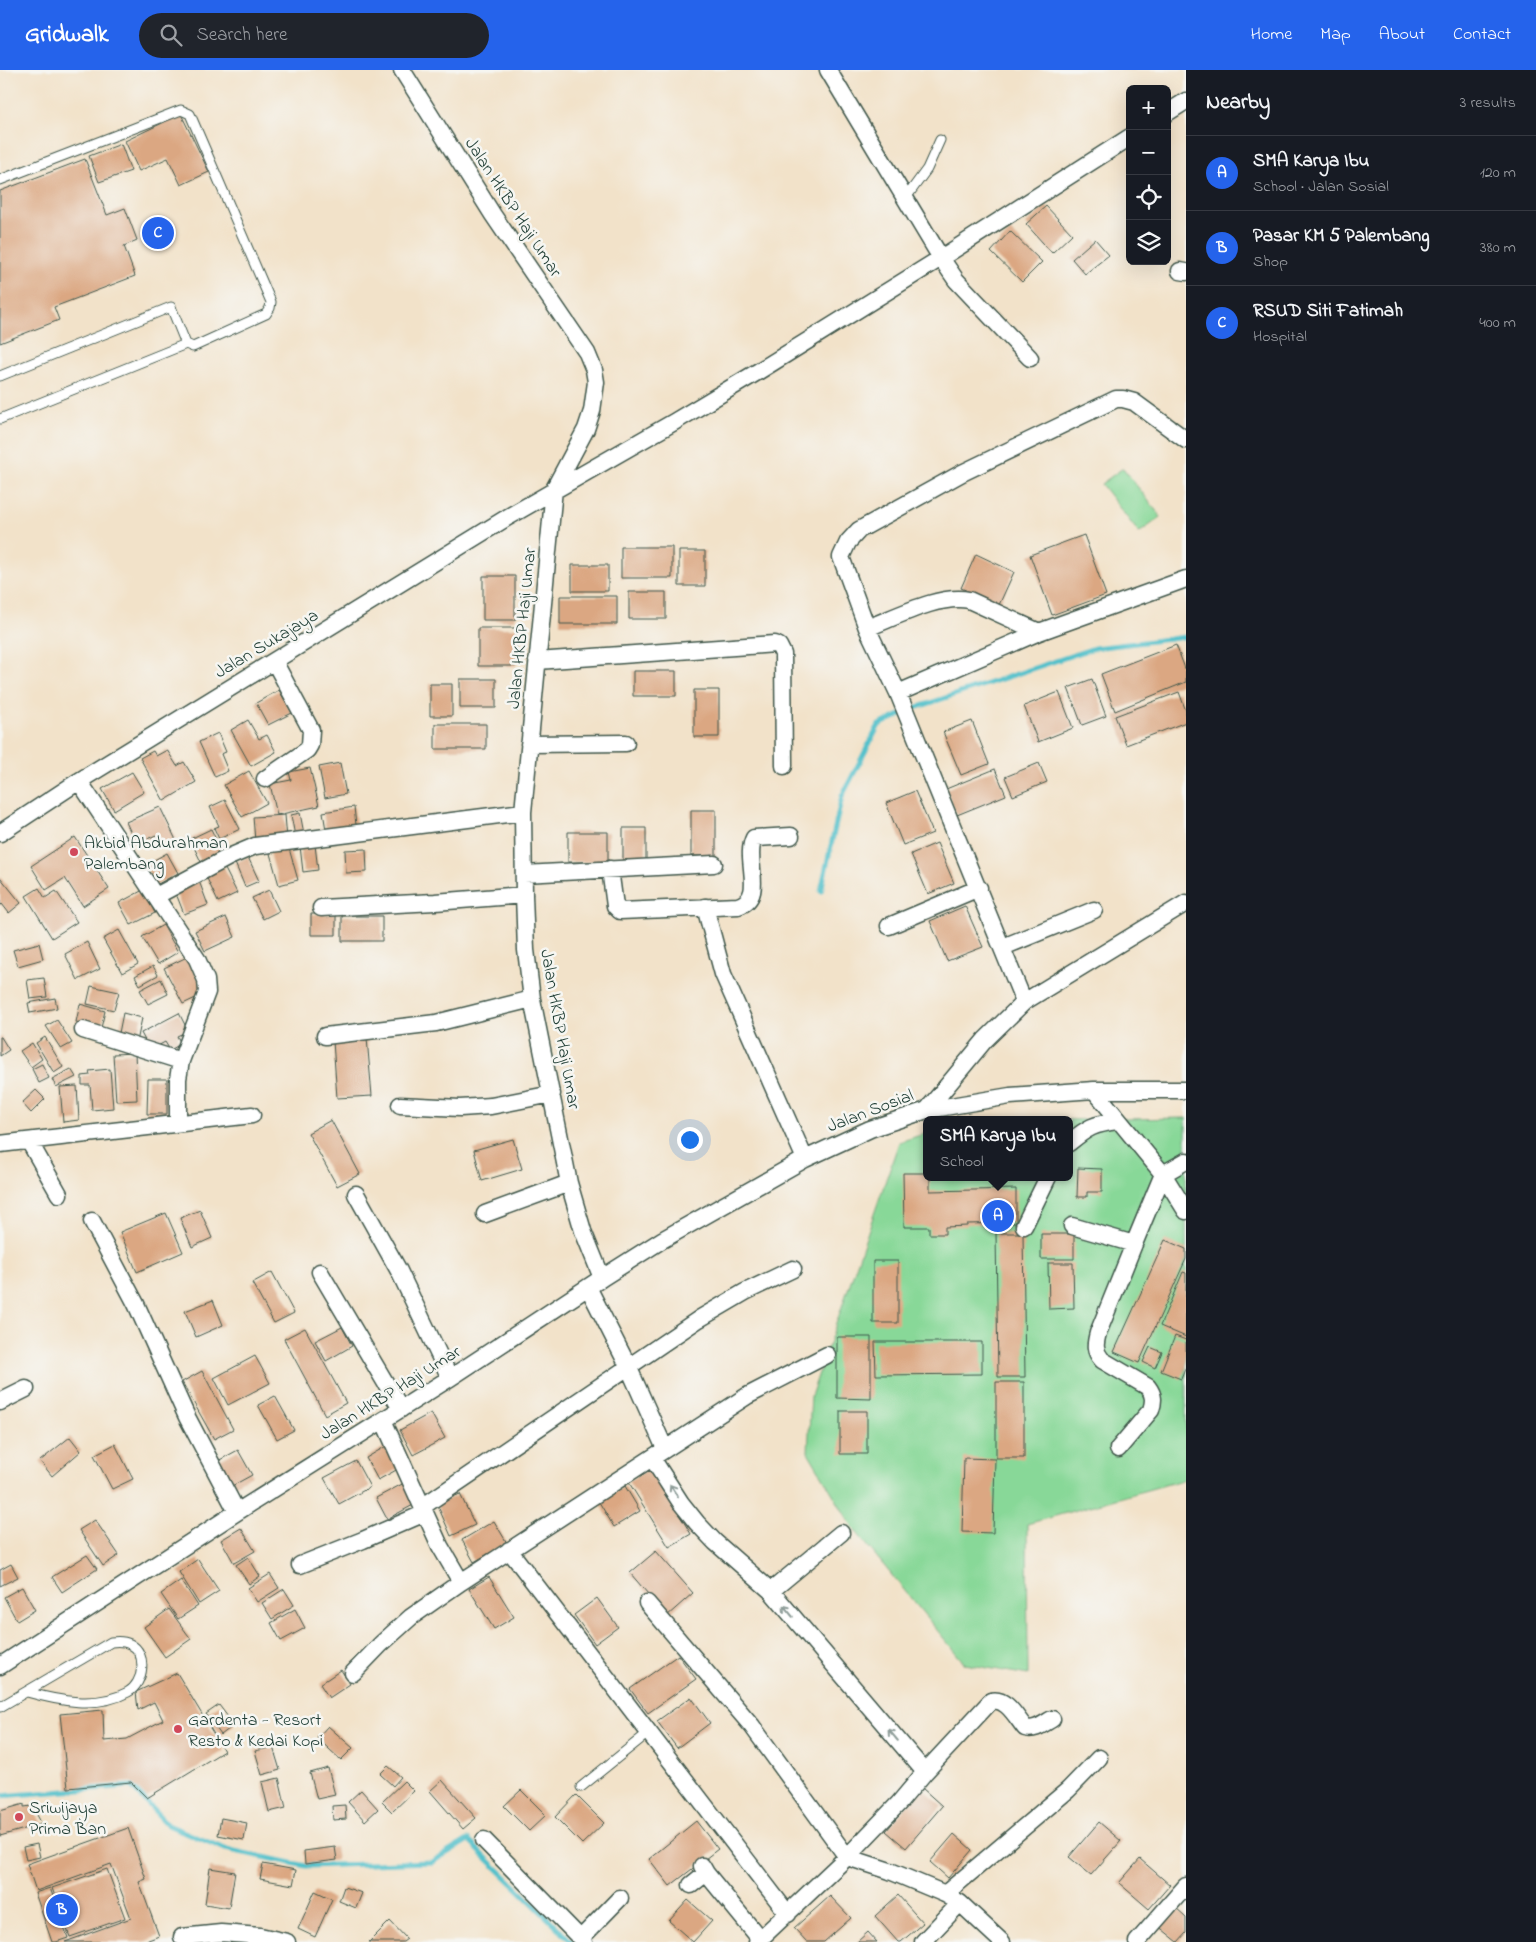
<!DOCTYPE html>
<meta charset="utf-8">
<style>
:root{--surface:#171b24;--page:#20242c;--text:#f1f3f6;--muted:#9ea1a6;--line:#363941;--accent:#2563eb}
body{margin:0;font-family:"Indie Flower",sans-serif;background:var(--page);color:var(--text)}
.controls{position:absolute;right:15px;top:15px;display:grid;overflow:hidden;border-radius:8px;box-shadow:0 5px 20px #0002}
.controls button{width:45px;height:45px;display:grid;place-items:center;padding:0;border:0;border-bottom:1px solid var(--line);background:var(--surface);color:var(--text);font:25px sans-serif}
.you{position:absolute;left:689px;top:1069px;width:18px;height:18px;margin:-12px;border:4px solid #fff;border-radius:50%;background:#1a73e8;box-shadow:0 0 0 8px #1a73e833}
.badge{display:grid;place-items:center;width:32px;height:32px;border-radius:50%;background:var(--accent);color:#fff;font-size:16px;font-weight:700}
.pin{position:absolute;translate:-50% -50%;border:2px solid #fff;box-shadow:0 1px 5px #0006}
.popup{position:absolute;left:923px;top:1046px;width:150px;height:65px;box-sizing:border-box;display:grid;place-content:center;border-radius:8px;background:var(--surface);filter:drop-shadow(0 1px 4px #0005);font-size:16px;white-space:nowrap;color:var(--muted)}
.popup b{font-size:19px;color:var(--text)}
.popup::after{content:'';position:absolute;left:50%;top:100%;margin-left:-10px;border:10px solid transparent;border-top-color:var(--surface)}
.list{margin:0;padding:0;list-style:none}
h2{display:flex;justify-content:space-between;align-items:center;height:65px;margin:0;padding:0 20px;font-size:21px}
h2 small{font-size:16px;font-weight:400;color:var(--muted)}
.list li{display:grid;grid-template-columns:32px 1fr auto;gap:15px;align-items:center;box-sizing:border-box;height:75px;padding:0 20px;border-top:1px solid var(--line)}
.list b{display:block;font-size:19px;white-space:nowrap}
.list p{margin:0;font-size:16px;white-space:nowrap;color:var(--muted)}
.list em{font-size:16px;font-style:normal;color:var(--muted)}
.icon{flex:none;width:28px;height:28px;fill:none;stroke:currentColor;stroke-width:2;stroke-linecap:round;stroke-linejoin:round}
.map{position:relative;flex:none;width:1186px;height:1872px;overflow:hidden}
header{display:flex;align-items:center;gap:30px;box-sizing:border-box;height:70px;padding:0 25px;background:var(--accent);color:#fff}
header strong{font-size:24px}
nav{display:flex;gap:28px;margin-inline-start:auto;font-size:18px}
.search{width:350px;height:45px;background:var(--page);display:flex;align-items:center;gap:12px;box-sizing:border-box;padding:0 18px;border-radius:28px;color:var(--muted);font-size:19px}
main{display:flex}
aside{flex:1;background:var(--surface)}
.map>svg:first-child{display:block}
</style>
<header>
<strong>Gridwalk</strong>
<div class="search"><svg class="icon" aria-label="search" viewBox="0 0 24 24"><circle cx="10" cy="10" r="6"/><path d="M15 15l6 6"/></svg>Search here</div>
<nav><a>Home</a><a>Map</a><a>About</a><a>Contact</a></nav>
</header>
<main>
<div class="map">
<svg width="1186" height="1872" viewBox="0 0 1186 1872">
<rect width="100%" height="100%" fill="#f6f6f2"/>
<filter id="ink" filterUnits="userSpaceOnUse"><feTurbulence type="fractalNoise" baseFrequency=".02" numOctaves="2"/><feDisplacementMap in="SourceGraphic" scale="10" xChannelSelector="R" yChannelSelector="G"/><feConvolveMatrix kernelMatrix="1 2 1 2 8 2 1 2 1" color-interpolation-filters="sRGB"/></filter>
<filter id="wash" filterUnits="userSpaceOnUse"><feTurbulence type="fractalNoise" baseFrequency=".0096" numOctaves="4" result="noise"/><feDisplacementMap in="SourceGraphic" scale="20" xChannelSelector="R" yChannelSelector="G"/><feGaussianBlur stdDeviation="1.12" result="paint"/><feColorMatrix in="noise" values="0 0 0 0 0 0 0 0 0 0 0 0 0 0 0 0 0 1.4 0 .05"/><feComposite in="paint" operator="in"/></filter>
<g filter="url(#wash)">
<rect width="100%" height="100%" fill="#f2e2c9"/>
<!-- green -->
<path fill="#88d898" stroke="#548a66" d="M1123,398L1161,447L1139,463L1101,414Z
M1186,1048V1409L1027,1454L1028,1605L965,1594L853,1458L808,1382L811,1326L899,1072L927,1063V1107H1069V1050H1056Z"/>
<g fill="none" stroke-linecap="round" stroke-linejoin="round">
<!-- stream -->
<path stroke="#54c1cb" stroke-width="5" d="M821,821L842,726L879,655L915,638L1094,578L1186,567
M0,1726L131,1716L168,1755L225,1779L306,1796L432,1792L468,1770L572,1872"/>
</g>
<g id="blocks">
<!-- building -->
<path fill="#dba782" d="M181,44L209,102L181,115L168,88L139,101L125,71Z
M121,74L131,101L99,112L89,86Z
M85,89L107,145L125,138L137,170L124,176L135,206L54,237L59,250L0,273V121Z
M1046,136L1072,164L1052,183L1026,154Z
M1010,161L1042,192L1022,212L991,182Z
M1095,169L1109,185L1085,204L1072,189Z
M1084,465L1106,525L1052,545L1030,485Z
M621,477H672V508H621Z
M679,481H705V516H679Z
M976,484L1014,502L999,535L961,518Z
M572,495H608V521H572Z
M483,506H515V550H483Z
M629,522H666V549H629Z
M560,526H617V554H560Z
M478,558H516V596H478Z
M1176,575L1186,601V612L1115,641L1101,604Z
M633,601H676V626H633Z
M460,609H496V638H460Z
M1092,609L1106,646L1082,655L1068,618Z
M430,614H452V646H430Z
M279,620L292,643L268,655L256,633Z
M694,620H719V667H694Z
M1059,622L1073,658L1038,672L1024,636Z
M1179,622L1186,641V652L1126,675L1115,646Z
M248,650L259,669L267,665L276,682L251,696L231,660Z
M972,651L989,694L961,705L943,662Z
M435,654H486V679H435Z
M218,663L226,682L221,684L228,701L215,707L199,672Z
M167,680L177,696L184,692L196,712L164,731L140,688L153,681L156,686Z
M340,693L346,724L325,728L319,697Z
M1039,693L1047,712L1013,726L1005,707Z
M310,698L319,736L277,745L270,714L291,710L289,702Z
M995,699L1006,725L957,745L946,719Z
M249,701L267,733L242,747L224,715Z
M132,702L144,722L114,740L102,719Z
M915,721L933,763L903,775L886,733Z
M225,730L240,759L219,769L214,758L219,756L210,737Z
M160,737L176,770L161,777L156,765L136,774L126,752Z
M354,737L356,755L326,760L323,742Z
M691,740H716V786H691Z
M300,743L304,764L295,766L291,745Z
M285,745L287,769L255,771L253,747Z
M623,758H646V790H623Z
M211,759L224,786L203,796L190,769Z
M568,762H608V792H568Z
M75,767L109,819L83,836L65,808L46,820L31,796Z
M937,773L954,813L928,824L911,784Z
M288,775L298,810L279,815L269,780Z
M315,775L318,800L303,802L300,776Z
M366,779L367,802L346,803L345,780Z
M167,783L178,803L156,815L145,795Z
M248,787L259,811L245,817L235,793Z
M222,793L237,823L218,832L204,802Z
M0,807L21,833L9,843L2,834L0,836Z
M199,811L208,835L184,844L175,821Z
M39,818L45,828L56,821L77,852L52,868L26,826Z
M143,820L155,843L131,855L119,833Z
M269,820L279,841L263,849L252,828Z
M965,836L983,877L947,891L930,851Z
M311,844H336V865H311Z
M342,846H382V871H342Z
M226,847L235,867L205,881L195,861Z
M163,855L178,882L158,894L142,867Z
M119,860L138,894L122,903L103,869Z
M87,872L100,899L78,910L65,884Z
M39,873L43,889L18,896L13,880Z
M187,887L206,923L183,934L164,898Z
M153,896L158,905L140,915L135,906Z
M44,908L47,927L30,929L27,910Z
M161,909L168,924L148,934L140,920Z
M91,916L119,922L114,940L87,934Z
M55,928L57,938L30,943L28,933Z
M80,934L105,941L101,958L76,952Z
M123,943L142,948L137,972L118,968Z
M179,943L188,961L177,966L181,974L170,980L165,972L150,980L141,963Z
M57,950L72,973L61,979L46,956Z
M0,967H1L9,980L0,986Z
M45,967L63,997L54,1003L36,973Z
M367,968L372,1026L337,1028L333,971Z
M32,973L42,989L31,997L20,981Z
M135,983L137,1030L116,1031L113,984Z
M42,994L49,1008L39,1013L32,999Z
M71,999L76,1007L56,1017L52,1009Z
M110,999L113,1038L92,1040L90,1015H82V1006L90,1005L89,1001Z
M148,1009H167V1044H147Z
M77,1016L79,1050L63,1052L60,1017Z
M36,1020L45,1029L31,1043L22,1033Z
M331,1050L360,1104L337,1116L308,1063Z
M513,1069L522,1099L482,1111L474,1080Z
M1078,1098L1102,1099V1122H1087V1127H1077Z
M903,1103H927V1107H930V1121L1016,1119V1153L967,1154V1156L945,1157V1164H929V1157H904Z
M200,1140L212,1168L192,1177L180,1148Z
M166,1143L183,1182L137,1202L120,1162Z
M996,1163H1023L1025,1307H998Z
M1041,1164H1074V1189H1041Z
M1165,1170L1186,1179V1189L1139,1293L1114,1282Z
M873,1191H898V1253H873Z
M1048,1193H1073L1074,1238L1049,1239Z
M272,1202L294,1243L274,1253L252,1213Z
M1183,1202L1186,1203V1267L1160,1256Z
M213,1230L223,1255L196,1267L185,1241Z
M342,1257L352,1276L326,1291L315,1271Z
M305,1258L346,1333L325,1345L284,1269Z
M1175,1266L1186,1270V1297L1181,1309L1161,1301Z
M837,1267H871V1329L837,1328Z
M875,1272H982V1304L876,1305Z
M1150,1277L1162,1282L1155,1298L1143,1292Z
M255,1286L270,1313L228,1335L214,1308Z
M202,1301L233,1359L214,1369L182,1312Z
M996,1312H1024V1388H996Z
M275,1326L294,1360L277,1369L258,1335Z
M840,1341H867V1384H840Z
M431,1343L445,1368L413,1385L400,1360Z
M70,1367L81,1381L52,1406L40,1391Z
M115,1374L133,1409L112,1419L94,1385Z
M388,1375L400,1398L378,1410L366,1388Z
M238,1380L252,1405L230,1417L216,1392Z
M964,1388L995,1389L993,1463L962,1462Z
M356,1391L370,1417L339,1434L324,1408Z
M651,1398L691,1464L669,1477L628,1411Z
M406,1412L417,1433L387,1449L376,1428Z
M625,1416L640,1441L614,1457L599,1432Z
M460,1424L475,1455L451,1466L437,1434Z
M95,1450L119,1485L103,1496L79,1460Z
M494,1451L507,1473L474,1492L462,1470Z
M241,1458L255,1481L234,1493L221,1470Z
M656,1481L693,1523L667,1546L630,1503Z
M87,1485L97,1499L62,1522L52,1507Z
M248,1487L260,1506L249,1514L236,1495Z
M198,1489L219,1521L199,1534L179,1502Z
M11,1494L18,1507L0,1516V1500Z
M270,1504L279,1518L257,1532L248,1518Z
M489,1507L514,1547L494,1559L469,1519Z
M181,1510L198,1536L178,1549L161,1524Z
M22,1517L35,1540L17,1551L4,1527Z
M284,1519L294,1535L272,1549L262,1533Z
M597,1528L618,1557L595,1574L574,1545Z
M169,1539L191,1569L165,1587L144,1557Z
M295,1539L305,1558L281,1571L271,1553Z
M678,1585L696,1609L648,1643L630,1619Z
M341,1600L350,1614L329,1628L320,1614Z
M177,1603L224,1681L147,1728L131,1712L68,1718L60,1644L103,1640L104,1671L127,1669L163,1650L154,1632L138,1640L136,1622Z
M691,1627L710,1653L677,1678L657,1651Z
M219,1635L234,1655L221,1665L206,1644Z
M328,1656L353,1678L341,1690L317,1668Z
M273,1677L280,1700L262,1705L255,1681Z
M388,1696L401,1707L393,1716L380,1704Z
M328,1698L335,1725L317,1729L310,1703Z
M279,1708L286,1738L269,1742L262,1712Z
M442,1710L476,1748L463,1759L430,1721Z
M404,1711L414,1721L392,1742L382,1732Z
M922,1718L942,1736L906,1778L886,1761Z
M361,1720L378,1739L365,1751L348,1732Z
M521,1720L546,1745L529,1761L504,1736Z
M576,1725L604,1753L582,1774L555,1747Z
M24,1734V1737L32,1736L42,1754L0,1766V1741Z
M345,1735L346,1749L333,1750L332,1736Z
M221,1748L247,1753L244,1770L218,1765Z
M696,1751L718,1779L670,1816L649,1789Z
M1099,1752L1121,1771L1091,1805L1069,1787Z
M128,1758L146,1809L139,1812L159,1866L143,1872H65L131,1848L111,1794L36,1821L27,1794Z
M954,1764L972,1780L948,1808L930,1792Z
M37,1774L40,1787L26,1790L23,1777Z
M335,1777L337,1790L305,1794L304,1781Z
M1140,1789L1170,1815L1149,1839L1119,1813Z
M263,1794L296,1800L293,1815L260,1809Z
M210,1798L235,1802L229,1838L205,1834Z
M107,1799L125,1848L70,1867L52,1818Z
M344,1817L362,1823L356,1838L339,1831Z
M50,1818L68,1868L56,1872H52L35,1823Z
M315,1821L332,1829L315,1867L298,1859Z
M898,1825L923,1853L901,1872H898L875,1846Z
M830,1826L851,1848L824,1872H807L794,1858Z
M688,1830L712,1851L693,1872L669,1851Z
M1174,1836L1186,1847V1863L1178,1872L1157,1855Z
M390,1851L407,1869L403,1872H369Z
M868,1862L877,1872H857Z"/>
</g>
</g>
<g filter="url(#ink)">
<use href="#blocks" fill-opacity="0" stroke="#3f564a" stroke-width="1"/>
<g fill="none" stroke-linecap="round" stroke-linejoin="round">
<!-- lane casing -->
<g stroke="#3f564a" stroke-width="11">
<path id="lane" d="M0,110L181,40L190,44L271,232L270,238L266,244L193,277L186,274L171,237L0,306
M905,129L927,99L940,70
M0,349L186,274
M0,1637L111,1572C117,1571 124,1571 130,1574C148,1583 144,1613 128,1622C97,1639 59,1631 27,1622
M581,1717L648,1663"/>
</g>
<!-- street casing -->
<g stroke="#3f564a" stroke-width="19">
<path id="street" d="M828,0L941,188L956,210L1030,288
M1167,43L1186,31
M1180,201L1186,202
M867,558C896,547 939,524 969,530L1039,562
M537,591L775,574L779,576L783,584L784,696
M898,623L1039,562L1186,509
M529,674L626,673
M265,709L307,680L310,675L311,660L274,591
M79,711L197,889L206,910L207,922L181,991L178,1009V1053
M0,763L79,711L508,447L674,352L759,301L941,188L1130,67
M610,799L615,836L620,841L738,836C767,827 743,789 754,768L791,766
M524,804L714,794
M156,826L229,787L255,776L523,742
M705,837L723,904L805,1089
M321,838L435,832L524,825
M889,856L979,818
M1003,877L1094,840
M1024,932L898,623L867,558L841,487L848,472L859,460L962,403L1116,329H1123L1134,332L1186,370
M83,960L181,991
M325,966L436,953L532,929
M1094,1020L1163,1104L1186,1141
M400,1035L460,1038L491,1036L552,1024
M927,1040L985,970L1024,932L1186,833
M29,1071L59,1124
M1069,1073C1088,1057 1094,1054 1118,1051
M0,1074L252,1045
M356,1124L399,1201L450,1308
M485,1144L569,1113
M92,1151L136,1234L187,1347L237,1442
M1024,1156L1048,1107
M1072,1156L1134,1174L1163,1104L1186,1091
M320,1202L401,1339
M602,1208L662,1170L805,1089L870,1059L927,1040L1010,1026L1094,1020H1186
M588,1217L628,1296L665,1379
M0,1332L26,1319
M383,1350L440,1476L461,1512
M1118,1379L1151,1340C1154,1331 1154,1325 1148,1317L1102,1290C1094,1281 1095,1274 1098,1263L1134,1174
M652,1388L681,1433L697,1453L715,1472L771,1521L925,1702
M422,1437L699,1249L745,1222L793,1199
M509,1480L788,1844
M300,1495L363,1470L425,1443
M771,1521L841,1463
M647,1533L752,1656L847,1787L890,1801L945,1824L960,1833L1002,1872
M0,1596L237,1442L450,1308L602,1208L583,1161L569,1113L532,929L526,880L524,825L523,742L554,419L586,359L592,341L596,312L594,300L587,283L493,145L402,0
M353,1603L381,1574L411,1547L461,1512L747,1326L827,1285
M484,1770L584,1872
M706,1803L760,1869
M691,1815L706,1803L702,1796
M945,1824L1068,1720L1099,1688
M182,1867L221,1863L260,1866L287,1872
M581,1868L620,1828
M757,1872L847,1787L899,1733L925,1702L991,1631C1006,1627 1016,1647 1025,1658C1035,1661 1043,1654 1052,1649
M923,1872L960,1833
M1137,1872L1186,1816"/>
</g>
<!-- lane -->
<use href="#lane" stroke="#fff" stroke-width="9"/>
<!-- street -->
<use href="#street" stroke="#fff" stroke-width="16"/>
</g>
<!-- one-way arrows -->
<defs><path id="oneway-shaft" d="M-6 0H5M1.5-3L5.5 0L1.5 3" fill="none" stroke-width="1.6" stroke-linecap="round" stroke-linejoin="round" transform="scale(1.25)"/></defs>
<g stroke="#8f9e9a">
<use href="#oneway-shaft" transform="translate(674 1421) rotate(-122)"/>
<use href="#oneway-shaft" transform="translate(788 1541) rotate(-130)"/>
<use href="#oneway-shaft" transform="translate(893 1665) rotate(-130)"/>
</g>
</g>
<!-- markers -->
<g fill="#d1495b" stroke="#f6f6f2" stroke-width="2">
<circle cx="74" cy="782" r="5"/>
<circle cx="178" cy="1659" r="5"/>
<circle cx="19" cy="1747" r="5"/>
</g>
<g text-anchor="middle" stroke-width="5" stroke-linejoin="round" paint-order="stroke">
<!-- street labels -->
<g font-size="18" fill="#1f3d34" stroke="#f6f6f2">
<text transform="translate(514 137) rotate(57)" y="6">Jalan HKBP Haji Umar</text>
<text transform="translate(521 558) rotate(-84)" y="6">Jalan HKBP Haji Umar</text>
<text transform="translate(266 573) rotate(-31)" y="6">Jalan Sukajaya</text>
<text transform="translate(561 959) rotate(80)" y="6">Jalan HKBP Haji Umar</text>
<text transform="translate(870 1040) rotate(-21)" y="6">Jalan Sosial</text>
<text transform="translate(390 1322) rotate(-32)" y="6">Jalan HKBP Haji Umar</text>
</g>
<!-- poi labels -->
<g font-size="18" fill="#1f3d34" stroke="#f6f6f2" text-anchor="start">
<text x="84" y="778">Akbid Abdurahman<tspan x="84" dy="21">Palembang</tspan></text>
<text x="188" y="1655">Gardenta - Resort<tspan x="188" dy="21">Resto &amp; Kedai Kopi</tspan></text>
<text x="29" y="1743">Sriwijaya<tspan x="29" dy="21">Prima Ban</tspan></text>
</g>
</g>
</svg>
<div class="controls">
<button>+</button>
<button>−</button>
<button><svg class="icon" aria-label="locate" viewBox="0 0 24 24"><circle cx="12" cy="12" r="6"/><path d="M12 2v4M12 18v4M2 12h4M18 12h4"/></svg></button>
<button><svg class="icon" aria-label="layers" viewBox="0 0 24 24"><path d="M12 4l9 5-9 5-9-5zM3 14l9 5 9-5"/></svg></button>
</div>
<div class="you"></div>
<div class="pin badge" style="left:998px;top:1146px">A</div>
<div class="popup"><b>SMA Karya Ibu</b>School</div>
<div class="pin badge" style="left:62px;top:1840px">B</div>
<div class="pin badge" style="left:158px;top:163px">C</div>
</div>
<aside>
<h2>Nearby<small>3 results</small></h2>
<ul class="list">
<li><span class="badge">A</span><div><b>SMA Karya Ibu</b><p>School · Jalan Sosial</p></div><em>120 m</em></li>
<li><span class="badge">B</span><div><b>Pasar KM 5 Palembang</b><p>Shop</p></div><em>380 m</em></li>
<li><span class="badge">C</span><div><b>RSUD Siti Fatimah</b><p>Hospital</p></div><em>400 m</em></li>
</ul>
</aside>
</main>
